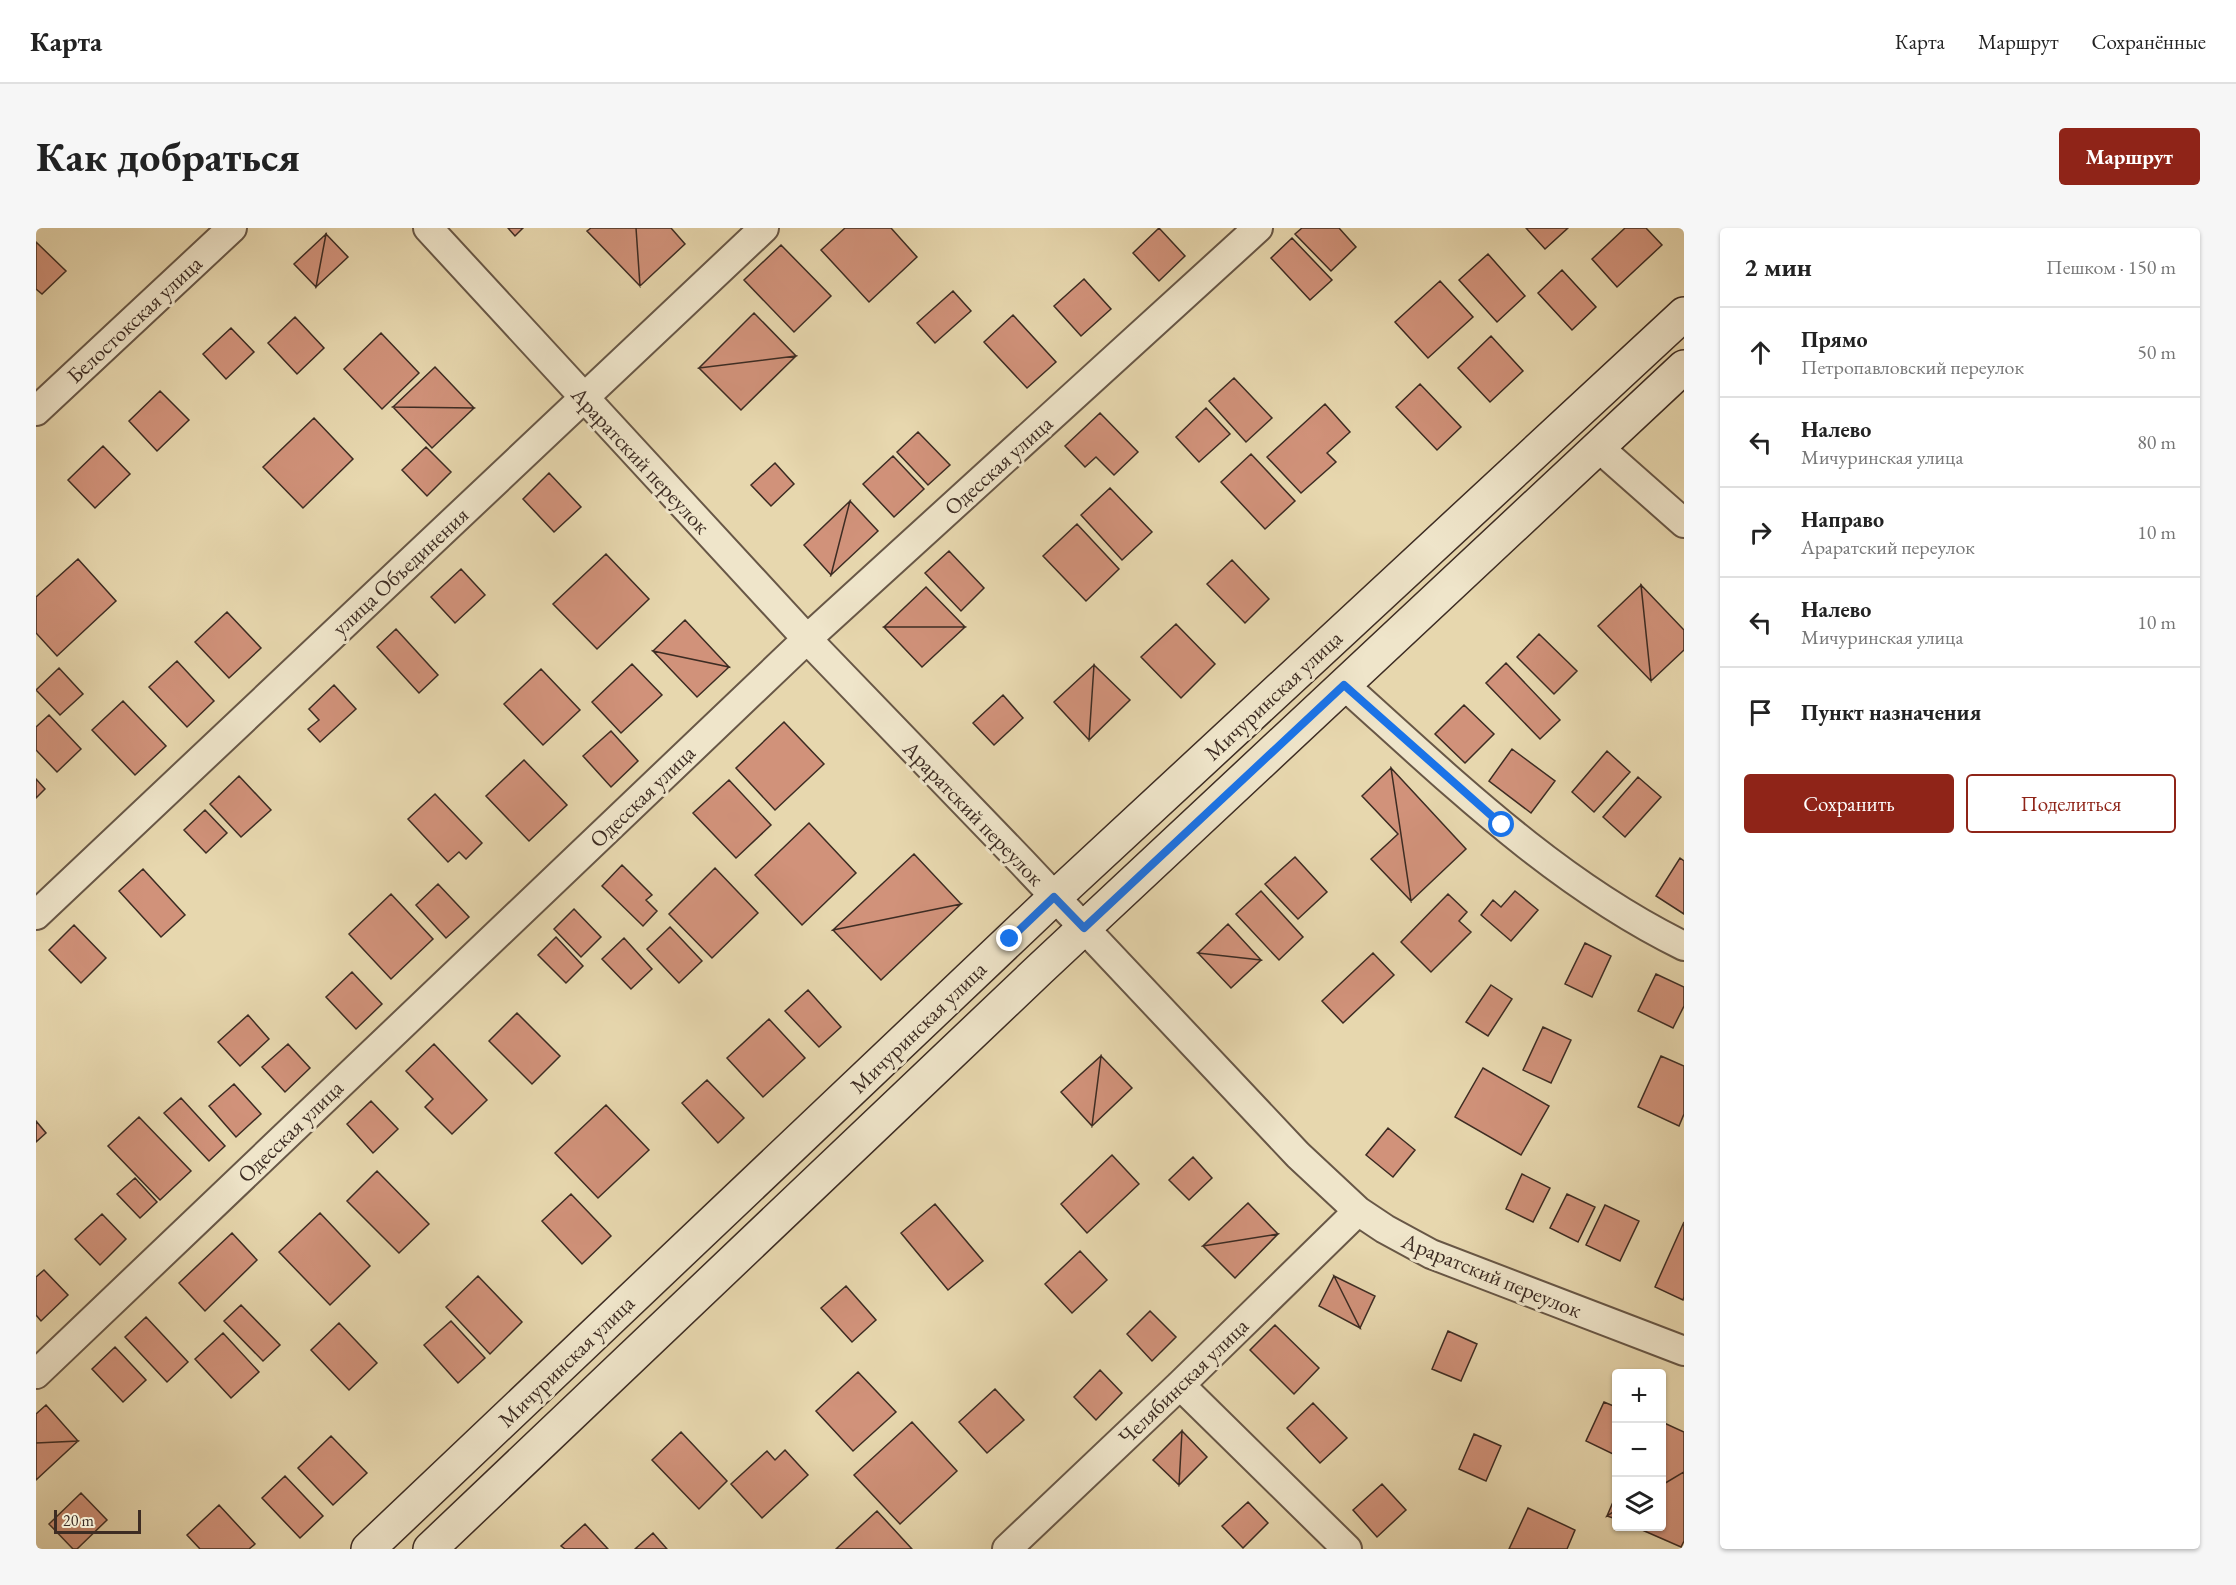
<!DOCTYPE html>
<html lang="ru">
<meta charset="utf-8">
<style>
:root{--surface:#fff;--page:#f6f6f6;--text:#222;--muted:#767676;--line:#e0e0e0;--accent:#8f2418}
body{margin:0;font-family:"EB Garamond",serif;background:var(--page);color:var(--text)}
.controls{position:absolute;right:18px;bottom:18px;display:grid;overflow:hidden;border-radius:6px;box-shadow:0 2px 4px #0004}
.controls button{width:54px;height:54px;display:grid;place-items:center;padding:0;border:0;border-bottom:2px solid var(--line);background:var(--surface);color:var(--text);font:30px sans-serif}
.scale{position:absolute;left:18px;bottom:15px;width:87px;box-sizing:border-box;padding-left:6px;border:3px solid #3d2c23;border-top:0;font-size:16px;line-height:21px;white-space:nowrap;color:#3d2c23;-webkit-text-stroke:4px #efe5ca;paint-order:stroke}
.stop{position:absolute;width:18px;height:18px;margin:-14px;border:4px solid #1a73e8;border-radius:50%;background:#fff}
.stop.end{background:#1a73e8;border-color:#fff;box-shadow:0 2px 6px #0008}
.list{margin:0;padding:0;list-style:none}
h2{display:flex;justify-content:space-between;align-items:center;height:78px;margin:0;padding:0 24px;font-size:26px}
h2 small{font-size:20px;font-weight:400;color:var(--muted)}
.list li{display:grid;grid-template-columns:39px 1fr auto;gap:18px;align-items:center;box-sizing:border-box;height:90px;padding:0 24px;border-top:2px solid var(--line)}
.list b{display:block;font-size:22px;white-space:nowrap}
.list p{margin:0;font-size:20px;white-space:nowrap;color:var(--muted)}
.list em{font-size:20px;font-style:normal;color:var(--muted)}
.actions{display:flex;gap:12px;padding:18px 24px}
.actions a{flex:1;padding:14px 0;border:2px solid var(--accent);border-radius:6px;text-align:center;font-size:21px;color:var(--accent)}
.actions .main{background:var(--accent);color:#fff}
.icon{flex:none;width:33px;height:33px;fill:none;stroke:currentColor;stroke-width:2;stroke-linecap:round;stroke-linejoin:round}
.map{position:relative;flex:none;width:1648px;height:1321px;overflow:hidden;border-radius:6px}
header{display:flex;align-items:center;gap:36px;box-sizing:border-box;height:84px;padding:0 30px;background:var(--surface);border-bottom:2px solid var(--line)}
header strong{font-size:28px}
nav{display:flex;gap:33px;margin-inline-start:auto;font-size:21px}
.intro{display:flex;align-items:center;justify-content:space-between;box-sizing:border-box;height:144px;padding:0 36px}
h1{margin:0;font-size:42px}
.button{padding:15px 27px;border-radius:6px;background:var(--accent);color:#fff;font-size:21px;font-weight:700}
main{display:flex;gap:36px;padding:0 36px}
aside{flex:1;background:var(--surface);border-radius:6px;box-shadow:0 2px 4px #0004}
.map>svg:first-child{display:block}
</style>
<header>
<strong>Карта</strong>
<nav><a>Карта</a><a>Маршрут</a><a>Сохранённые</a></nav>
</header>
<div class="intro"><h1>Как добраться</h1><a class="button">Маршрут</a></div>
<main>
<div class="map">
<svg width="1648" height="1321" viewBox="0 0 1648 1321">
<rect width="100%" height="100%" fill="#e7d7ae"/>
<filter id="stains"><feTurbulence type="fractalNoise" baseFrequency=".00333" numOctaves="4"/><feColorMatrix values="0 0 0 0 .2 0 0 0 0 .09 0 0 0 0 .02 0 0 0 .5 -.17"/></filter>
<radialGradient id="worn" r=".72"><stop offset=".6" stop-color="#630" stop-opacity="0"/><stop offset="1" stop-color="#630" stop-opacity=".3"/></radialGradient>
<!-- building -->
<path fill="#d1927a" stroke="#3d2c23" stroke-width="1.5" d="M472,0H487L479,8Z
M555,0H600L604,58L551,3Z
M600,0H635L649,16L604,58Z
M809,0H855L881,29L833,74L785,22Z
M1123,0L1149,28L1123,53L1097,25Z
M1266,0H1303L1320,19L1295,43L1259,6Z
M1490,0H1532L1509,21Z
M1589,0H1610L1626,17L1581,59L1556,31Z
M290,6L280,59L258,36Z
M290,6L312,29L280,59Z
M1256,10L1296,52L1274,72L1235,30Z
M0,14L30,43L6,66L0,61Z
M745,17L795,68L758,104L708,52Z
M1452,26L1489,68L1461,94L1423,52Z
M1526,42L1560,79L1536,102L1502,65Z
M1048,51L1075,81L1045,108L1018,78Z
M1404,53L1437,89L1392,130L1359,94Z
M917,63L935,83L899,115L881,95Z
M718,85L760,128L663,140Z
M977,87L1020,134L991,160L948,114Z
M259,89L288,120L261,146L232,115Z
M195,100L218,124L190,151L167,126Z
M345,105L383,145L346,181L308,141Z
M1455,108L1487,143L1454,174L1422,140Z
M760,128L705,182L663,140Z
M399,139L438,180L357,179Z
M1198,150L1236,190L1210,214L1173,173Z
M1384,156L1425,199L1401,222L1360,179Z
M124,163L153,192L121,223L93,193Z
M1289,176L1314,204L1291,225L1300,234L1265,265L1231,229Z
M357,179L438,180L396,220Z
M1170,180L1194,206L1163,234L1140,209Z
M1064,185L1102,224L1078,247L1060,229L1049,239L1029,218Z
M278,190L317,231L267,280L227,239Z
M882,204L914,237L892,257L861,224Z
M67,218L94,246L59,280L32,252Z
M390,219L415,244L391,268L366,242Z
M1215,226L1259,273L1229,301L1185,254Z
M857,228L888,261L858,289L827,256Z
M739,235L758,256L735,278L715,257Z
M513,245L545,279L518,304L487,271Z
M1074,260L1116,304L1086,332L1045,287Z
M814,273L795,347L768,317Z
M814,273L842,303L795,347Z
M1041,296L1083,341L1050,373L1007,328Z
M913,323L948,360L925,383L889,345Z
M570,326L613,371L561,421L517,376Z
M42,331L80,373L21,428L0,405V369Z
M1196,332L1233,371L1209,395L1171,356Z
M425,341L449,367L419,395L395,369Z
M1605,357L1615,453L1562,398Z
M1605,357L1648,402V422L1615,453Z
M890,359L929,399H848Z
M191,384L225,420L193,450L159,414Z
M649,392L693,439L617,423Z
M1140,396L1179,436L1145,470L1105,429Z
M848,399H929L886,439Z
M360,401L402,447L383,465L341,419Z
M1503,406L1541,443L1518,466L1481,429Z
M617,423L693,439L661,469Z
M141,433L178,473L151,499L113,459Z
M1470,435L1524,492L1504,511L1450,455Z
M596,436L626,467L585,505L556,474Z
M1058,437L1094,472L1053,512Z
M1058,437L1053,512L1018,474Z
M23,440L47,466L24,487L0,462Z
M505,441L544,482L507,517L468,476Z
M298,457L320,481L284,514L272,501L283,492L273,481Z
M967,467L987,490L958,517L937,495Z
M87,473L130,518L99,547L56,502Z
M1428,477L1458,506L1429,535L1399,506Z
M13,487L45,521L21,544L0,522V499Z
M748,494L788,536L739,582L700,540Z
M575,503L602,533L575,559L547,528Z
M1476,521L1519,553L1495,585L1453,553Z
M1571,523L1594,544L1558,584L1536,564Z
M488,532L531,577L493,613L450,568Z
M1355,540L1375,673L1335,631L1362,606L1326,568Z
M1355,540L1430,621L1375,673Z
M203,548L235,582L205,609L174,576Z
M1602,549L1625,569L1589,609L1567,589Z
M0,551L9,561L0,570Z
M693,552L735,597L700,630L657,585Z
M399,566L446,615L430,631L423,624L412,634L372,591Z
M169,582L191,605L170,625L148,602Z
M773,595L820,645L766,697L719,647Z
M878,626L925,676L797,702Z
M1259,629L1291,664L1262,691L1229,656Z
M1644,630L1648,633V686L1620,668Z
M586,637L616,667L610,672L621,683L607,698L566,658Z
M679,640L722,685L676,730L633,686Z
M107,641L149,687L125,709L83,663Z
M402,656L433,689L410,710L380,677Z
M1225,663L1267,709L1243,732L1200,686Z
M1479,663L1502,682L1475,713L1445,687L1457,672L1465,679Z
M355,666L397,711L355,751L313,706Z
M1412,666L1431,684L1423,693L1435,704L1395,744L1365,714Z
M925,676L845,752L797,702Z
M538,681L565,709L545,729L518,701Z
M1192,696L1225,732L1162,725Z
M38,697L70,730L45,755L13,722Z
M634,699L666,733L643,755L611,721Z
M520,709L547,738L530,755L502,727Z
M588,710L616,741L595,761L566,731Z
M1549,715L1575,728L1556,769L1529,756Z
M1162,725L1225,732L1195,760Z
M1337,725L1358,747L1307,795L1286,773Z
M316,744L346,776L320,801L290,769Z
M1620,746L1648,759V778L1637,800L1602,783Z
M1455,757L1476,771L1452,808L1430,794Z
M772,762L805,799L783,819L749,783Z
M481,785L524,828L496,856L453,813Z
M212,787L233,811L204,838L182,814Z
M733,791L769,830L727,869L691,830Z
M1507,799L1535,812L1515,855L1487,842Z
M252,816L274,840L249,864L226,839Z
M398,816L451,872L416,906L389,879L397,871L370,843Z
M1065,828L1096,860L1056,898Z
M1065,828L1056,898L1025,864Z
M1625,828L1648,838V886L1643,898L1602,879Z
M1447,840L1513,878L1485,927L1419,889Z
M671,852L708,890L682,915L646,875Z
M198,856L225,886L200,909L173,878Z
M145,870L189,918L173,933L128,885Z
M335,873L362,901L337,925L311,896Z
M570,877L613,922L562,970L519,925Z
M103,889L155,943L124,972L72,918Z
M0,893L10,905L0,914Z
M1352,900L1379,922L1357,949L1330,927Z
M1076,927L1103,956L1051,1005L1025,976Z
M1157,929L1176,950L1153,972L1133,952Z
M341,943L393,996L363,1025L311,973Z
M1486,946L1514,960L1497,994L1470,981Z
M99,950L121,974L104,990L81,966Z
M535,966L575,1008L546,1036L506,993Z
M1531,966L1559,979L1542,1014L1514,1000Z
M1212,975L1242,1006L1167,1018Z
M899,976L947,1033L912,1062L865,1005Z
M1569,977L1603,993L1584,1033L1550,1017Z
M284,985L334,1038L294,1077L243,1024Z
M66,986L90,1011L64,1037L39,1011Z
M1648,994V1069L1647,1072L1619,1059Z
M196,1005L221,1032L169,1083L143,1055Z
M1242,1006L1199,1050L1167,1018Z
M1044,1023L1071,1052L1036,1085L1009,1056Z
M8,1042L32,1067L5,1093L0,1087V1049Z
M442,1048L486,1094L454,1126L410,1079Z
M1298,1048L1324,1100L1283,1078Z
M1298,1048L1339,1068L1324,1100Z
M810,1058L840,1092L816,1114L785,1080Z
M205,1077L244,1117L227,1133L188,1093Z
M1114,1083L1140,1109L1116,1133L1091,1106Z
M110,1089L152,1134L131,1154L89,1109Z
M415,1093L449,1130L422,1155L388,1117Z
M303,1095L341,1135L313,1162L275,1122Z
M1239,1097L1283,1140L1258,1166L1214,1122Z
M1412,1103L1441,1116L1425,1153L1396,1141Z
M187,1105L223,1144L195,1170L159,1131Z
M79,1119L110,1152L87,1174L56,1141Z
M1064,1142L1086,1165L1060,1192L1038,1169Z
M822,1144L860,1184L817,1223L780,1183Z
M959,1161L988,1192L951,1225L923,1194Z
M1568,1174L1580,1179V1218L1577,1226L1550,1213Z
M1277,1175L1311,1210L1284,1235L1251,1200Z
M10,1177L42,1213L0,1215V1186Z
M876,1194L921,1243L864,1296L818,1247Z
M1626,1194L1648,1204V1244L1626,1257Z
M1146,1203L1143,1257L1117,1232Z
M1146,1203L1171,1229L1143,1257Z
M645,1204L691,1253L663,1281L616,1232Z
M1438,1206L1465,1218L1450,1253L1423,1241Z
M295,1208L331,1245L297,1277L262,1240Z
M42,1213L0,1252V1215Z
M749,1222L772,1247L726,1290L695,1256L731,1223L739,1232Z
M1648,1244V1313L1645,1319L1597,1298H1626V1257Z
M249,1248L287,1288L264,1310L226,1270Z
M1346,1256L1370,1282L1341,1309L1317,1282Z
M45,1265L71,1292L41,1321H37L13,1296Z
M1580,1267V1282L1571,1288Z
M1212,1274L1232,1295L1207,1320L1186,1298Z
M183,1277L219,1316L213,1321H164L151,1307Z
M1492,1280L1539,1302L1531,1321H1473Z
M1580,1282V1291L1571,1288Z
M841,1283L876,1321H800Z
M549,1296L572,1321H529L525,1318Z
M617,1305L631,1321H599Z"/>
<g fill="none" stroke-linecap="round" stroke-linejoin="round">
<!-- street casing -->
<g stroke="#685746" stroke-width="32">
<path id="street" d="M392,0L771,411L986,634L1262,927L1322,983L1349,1001L1395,1026L1648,1123
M0,183L196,0
M1562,219L1648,295
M1308,457C1414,552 1519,655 1648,718
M0,687L728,0
M0,1146L771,411L1222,0
M1144,1157L1311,1321
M971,1321L1144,1157L1322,983"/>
</g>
<!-- secondary casing -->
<g stroke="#3d2c23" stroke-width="36">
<path id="secondary" d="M332,1321L1019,669L1648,86
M394,1321L1003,742L1648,139"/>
</g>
<!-- street -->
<use href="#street" stroke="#efe5ca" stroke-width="28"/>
<!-- secondary -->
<use href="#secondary" stroke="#efe5ca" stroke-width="33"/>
</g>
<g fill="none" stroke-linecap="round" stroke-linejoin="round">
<!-- route -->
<path stroke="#1a73e8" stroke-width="8" d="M974,711L1018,669L1048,700L1308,457L1466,597"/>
</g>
<g text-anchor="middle" stroke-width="6" stroke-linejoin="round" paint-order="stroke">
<!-- street labels -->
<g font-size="22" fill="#3d2c23" stroke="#efe5ca">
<text transform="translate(98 91) rotate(-43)" y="8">Белостокская улица</text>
<text transform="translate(605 232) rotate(47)" y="8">Араратский переулок</text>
<text transform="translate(962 237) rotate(-42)" y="8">Одесская улица</text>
<text transform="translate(364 343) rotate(-43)" y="8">улица Объединения</text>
<text transform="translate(1237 467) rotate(-43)" y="8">Мичуринская улица</text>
<text transform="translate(606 568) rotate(-44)" y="8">Одесская улица</text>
<text transform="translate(938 585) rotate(46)" y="8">Араратский переулок</text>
<text transform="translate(882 799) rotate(-44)" y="8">Мичуринская улица</text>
<text transform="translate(254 903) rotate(-44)" y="8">Одесская улица</text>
<text transform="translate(1456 1047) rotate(22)" y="8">Араратский переулок</text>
<text transform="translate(530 1133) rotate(-44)" y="8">Мичуринская улица</text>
<text transform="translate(1147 1153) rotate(-44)" y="8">Челябинская улица</text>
</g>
</g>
<rect width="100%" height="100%" filter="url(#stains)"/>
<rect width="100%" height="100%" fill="url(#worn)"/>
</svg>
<div class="controls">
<button>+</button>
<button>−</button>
<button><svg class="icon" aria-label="layers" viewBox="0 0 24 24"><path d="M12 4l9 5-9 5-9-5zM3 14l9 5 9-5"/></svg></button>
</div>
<div class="scale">20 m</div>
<div class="stop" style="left:1466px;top:597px"></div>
<div class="stop end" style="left:974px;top:711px"></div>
</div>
<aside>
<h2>2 мин<small>Пешком · 150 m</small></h2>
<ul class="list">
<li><svg class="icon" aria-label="ahead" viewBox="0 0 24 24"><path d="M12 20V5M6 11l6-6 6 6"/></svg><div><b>Прямо</b><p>Петропавловский переулок</p></div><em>50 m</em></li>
<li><svg class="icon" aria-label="left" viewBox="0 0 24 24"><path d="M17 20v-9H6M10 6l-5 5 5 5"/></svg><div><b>Налево</b><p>Мичуринская улица</p></div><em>80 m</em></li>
<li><svg class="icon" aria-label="right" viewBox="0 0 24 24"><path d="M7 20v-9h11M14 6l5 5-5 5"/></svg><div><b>Направо</b><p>Араратский переулок</p></div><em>10 m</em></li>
<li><svg class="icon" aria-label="left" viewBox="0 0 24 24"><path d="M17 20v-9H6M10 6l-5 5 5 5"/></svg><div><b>Налево</b><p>Мичуринская улица</p></div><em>10 m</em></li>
<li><svg class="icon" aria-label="arrive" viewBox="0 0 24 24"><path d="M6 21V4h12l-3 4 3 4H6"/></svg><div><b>Пункт назначения</b></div></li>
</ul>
<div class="actions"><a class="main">Сохранить</a><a>Поделиться</a></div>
</aside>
</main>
